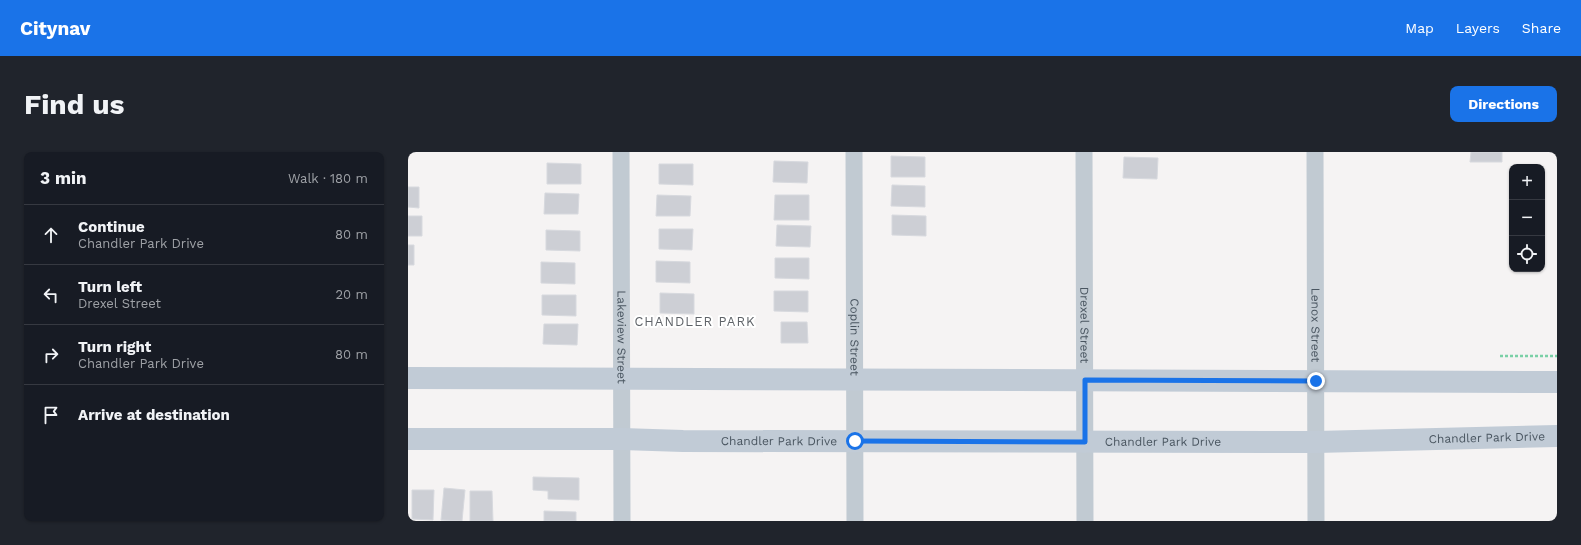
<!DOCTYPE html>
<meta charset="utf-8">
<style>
:root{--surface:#171b24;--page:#20242c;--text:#f1f3f6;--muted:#9ea1a6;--line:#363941;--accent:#1a73e8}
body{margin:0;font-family:"Work Sans",sans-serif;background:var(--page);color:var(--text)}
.controls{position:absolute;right:12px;top:12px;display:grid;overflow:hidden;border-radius:8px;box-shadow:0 1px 3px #0004}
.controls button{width:36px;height:36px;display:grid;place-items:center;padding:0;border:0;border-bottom:1px solid var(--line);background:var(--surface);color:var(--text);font:20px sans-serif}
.stop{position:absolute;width:12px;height:12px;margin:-9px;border:3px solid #1a73e8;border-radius:50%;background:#fff}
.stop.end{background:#1a73e8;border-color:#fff;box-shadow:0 1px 4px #0008}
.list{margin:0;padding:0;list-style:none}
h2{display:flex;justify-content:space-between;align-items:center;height:52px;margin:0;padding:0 16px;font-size:17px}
h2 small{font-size:13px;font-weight:400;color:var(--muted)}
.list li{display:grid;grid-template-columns:26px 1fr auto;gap:12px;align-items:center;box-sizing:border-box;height:60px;padding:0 16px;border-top:1px solid var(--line)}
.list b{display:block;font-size:15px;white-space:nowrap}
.list p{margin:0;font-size:13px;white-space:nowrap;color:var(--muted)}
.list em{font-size:13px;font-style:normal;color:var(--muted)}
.icon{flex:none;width:22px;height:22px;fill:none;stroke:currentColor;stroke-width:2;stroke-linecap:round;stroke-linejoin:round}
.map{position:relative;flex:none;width:1149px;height:369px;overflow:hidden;border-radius:8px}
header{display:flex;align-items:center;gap:24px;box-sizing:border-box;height:56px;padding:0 20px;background:var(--accent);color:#fff}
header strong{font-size:19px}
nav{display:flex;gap:22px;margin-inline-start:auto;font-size:14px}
.intro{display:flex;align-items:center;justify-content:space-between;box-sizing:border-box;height:96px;padding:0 24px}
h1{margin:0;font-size:28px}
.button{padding:10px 18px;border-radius:8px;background:var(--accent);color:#fff;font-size:14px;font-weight:700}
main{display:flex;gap:24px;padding:0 24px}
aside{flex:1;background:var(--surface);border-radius:8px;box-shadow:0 1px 3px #0004}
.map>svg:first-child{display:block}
</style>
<header>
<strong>Citynav</strong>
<nav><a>Map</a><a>Layers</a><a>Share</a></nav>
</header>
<div class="intro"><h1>Find us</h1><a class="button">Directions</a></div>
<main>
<aside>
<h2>3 min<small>Walk · 180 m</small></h2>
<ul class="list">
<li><svg class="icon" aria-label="ahead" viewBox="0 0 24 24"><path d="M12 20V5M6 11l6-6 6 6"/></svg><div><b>Continue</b><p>Chandler Park Drive</p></div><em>80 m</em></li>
<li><svg class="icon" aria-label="left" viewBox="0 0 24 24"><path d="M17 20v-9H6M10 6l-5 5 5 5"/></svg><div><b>Turn left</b><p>Drexel Street</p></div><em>20 m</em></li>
<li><svg class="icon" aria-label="right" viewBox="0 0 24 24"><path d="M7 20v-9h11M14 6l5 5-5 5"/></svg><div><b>Turn right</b><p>Chandler Park Drive</p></div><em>80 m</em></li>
<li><svg class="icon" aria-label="arrive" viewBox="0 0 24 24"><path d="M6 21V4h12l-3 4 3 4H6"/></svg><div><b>Arrive at destination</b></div></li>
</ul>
</aside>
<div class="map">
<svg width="1149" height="369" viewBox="0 0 1149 369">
<rect width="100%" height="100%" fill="#f5f3f3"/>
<!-- building -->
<path fill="#cdcfd5" stroke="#d7d9de" d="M1063,0H1094V10H1062Z
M483,4L517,5V25H483Z
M716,5L750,6L749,27L715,26Z
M366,9L400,10L399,31L365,30Z
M139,11L173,12V32H139Z
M251,12H285V33L251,32Z
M484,33L517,34V55L483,54Z
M0,35H11V56L0,55Z
M137,41L171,42L170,62H136Z
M249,43L283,44L282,64H248Z
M367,43H401V68H366Z
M484,63L518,64V84L484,83Z
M0,64H14V84H0Z
M369,73L403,74L402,95L368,94Z
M251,77H285L284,98L251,97Z
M138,78L172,79V99L138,98Z
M0,93H6V113H0Z
M367,106H401V127L367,126Z
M248,109L282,110V131L248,130Z
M133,110L167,111V132L133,131Z
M366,139H400V160L366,159Z
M252,141L286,142V162L252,161Z
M134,143H168V164L134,163Z
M373,170H399L400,191H373Z
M136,172H170L169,193L135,192Z
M125,325L171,326V348L140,347V339L125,338Z
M36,336L57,338L54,369L33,368Z
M4,338H26L25,368L4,367Z
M62,339H84L85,369H62Z
M136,359L168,360V369H136Z"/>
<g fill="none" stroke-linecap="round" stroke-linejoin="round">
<!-- path -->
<path stroke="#7ad0a6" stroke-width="2.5" stroke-dasharray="3 2" stroke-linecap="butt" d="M1092,204H1149"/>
<!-- street -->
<g stroke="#c1cad2" stroke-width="17">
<path id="s1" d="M213,0L214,369"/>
<path id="s2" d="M446,0L447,369"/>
<path id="s3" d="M676,0L677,369"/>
<path id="s4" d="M907,0L908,369"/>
</g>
<!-- secondary -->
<g stroke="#c1cbd6" stroke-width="22">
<path d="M0,226L1149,230"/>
<path id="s5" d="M0,287H214L275,289L908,290L1149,284"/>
</g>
</g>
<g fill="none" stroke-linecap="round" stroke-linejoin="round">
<!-- route -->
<path stroke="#1a73e8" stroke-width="5" d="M447,289L677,290V228L908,229"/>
</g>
<g text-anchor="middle" stroke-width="4" stroke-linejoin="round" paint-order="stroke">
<!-- street labels -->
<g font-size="12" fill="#4a5661" stroke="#fff">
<text dy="4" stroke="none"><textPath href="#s3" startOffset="173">Drexel Street</textPath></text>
<text dy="4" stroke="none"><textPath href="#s4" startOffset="173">Lenox Street</textPath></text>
<text dy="4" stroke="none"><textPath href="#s1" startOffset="185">Lakeview Street</textPath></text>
<text dy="4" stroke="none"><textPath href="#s2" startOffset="185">Coplin Street</textPath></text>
<text dy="4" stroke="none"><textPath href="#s5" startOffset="1079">Chandler Park Drive</textPath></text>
<text dy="4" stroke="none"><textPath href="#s5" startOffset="371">Chandler Park Drive</textPath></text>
<text dy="4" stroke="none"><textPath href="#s5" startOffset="755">Chandler Park Drive</textPath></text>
</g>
<!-- neighbourhood labels -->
<g font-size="13" letter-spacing="1" fill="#5f6368" stroke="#fff">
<text x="287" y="174">CHANDLER PARK</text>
</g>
</g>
</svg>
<div class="controls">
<button>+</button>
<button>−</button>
<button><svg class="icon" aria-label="locate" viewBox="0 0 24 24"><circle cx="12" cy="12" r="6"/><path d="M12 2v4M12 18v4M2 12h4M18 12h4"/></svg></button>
</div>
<div class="stop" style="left:447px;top:289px"></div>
<div class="stop end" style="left:908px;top:229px"></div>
</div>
</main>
